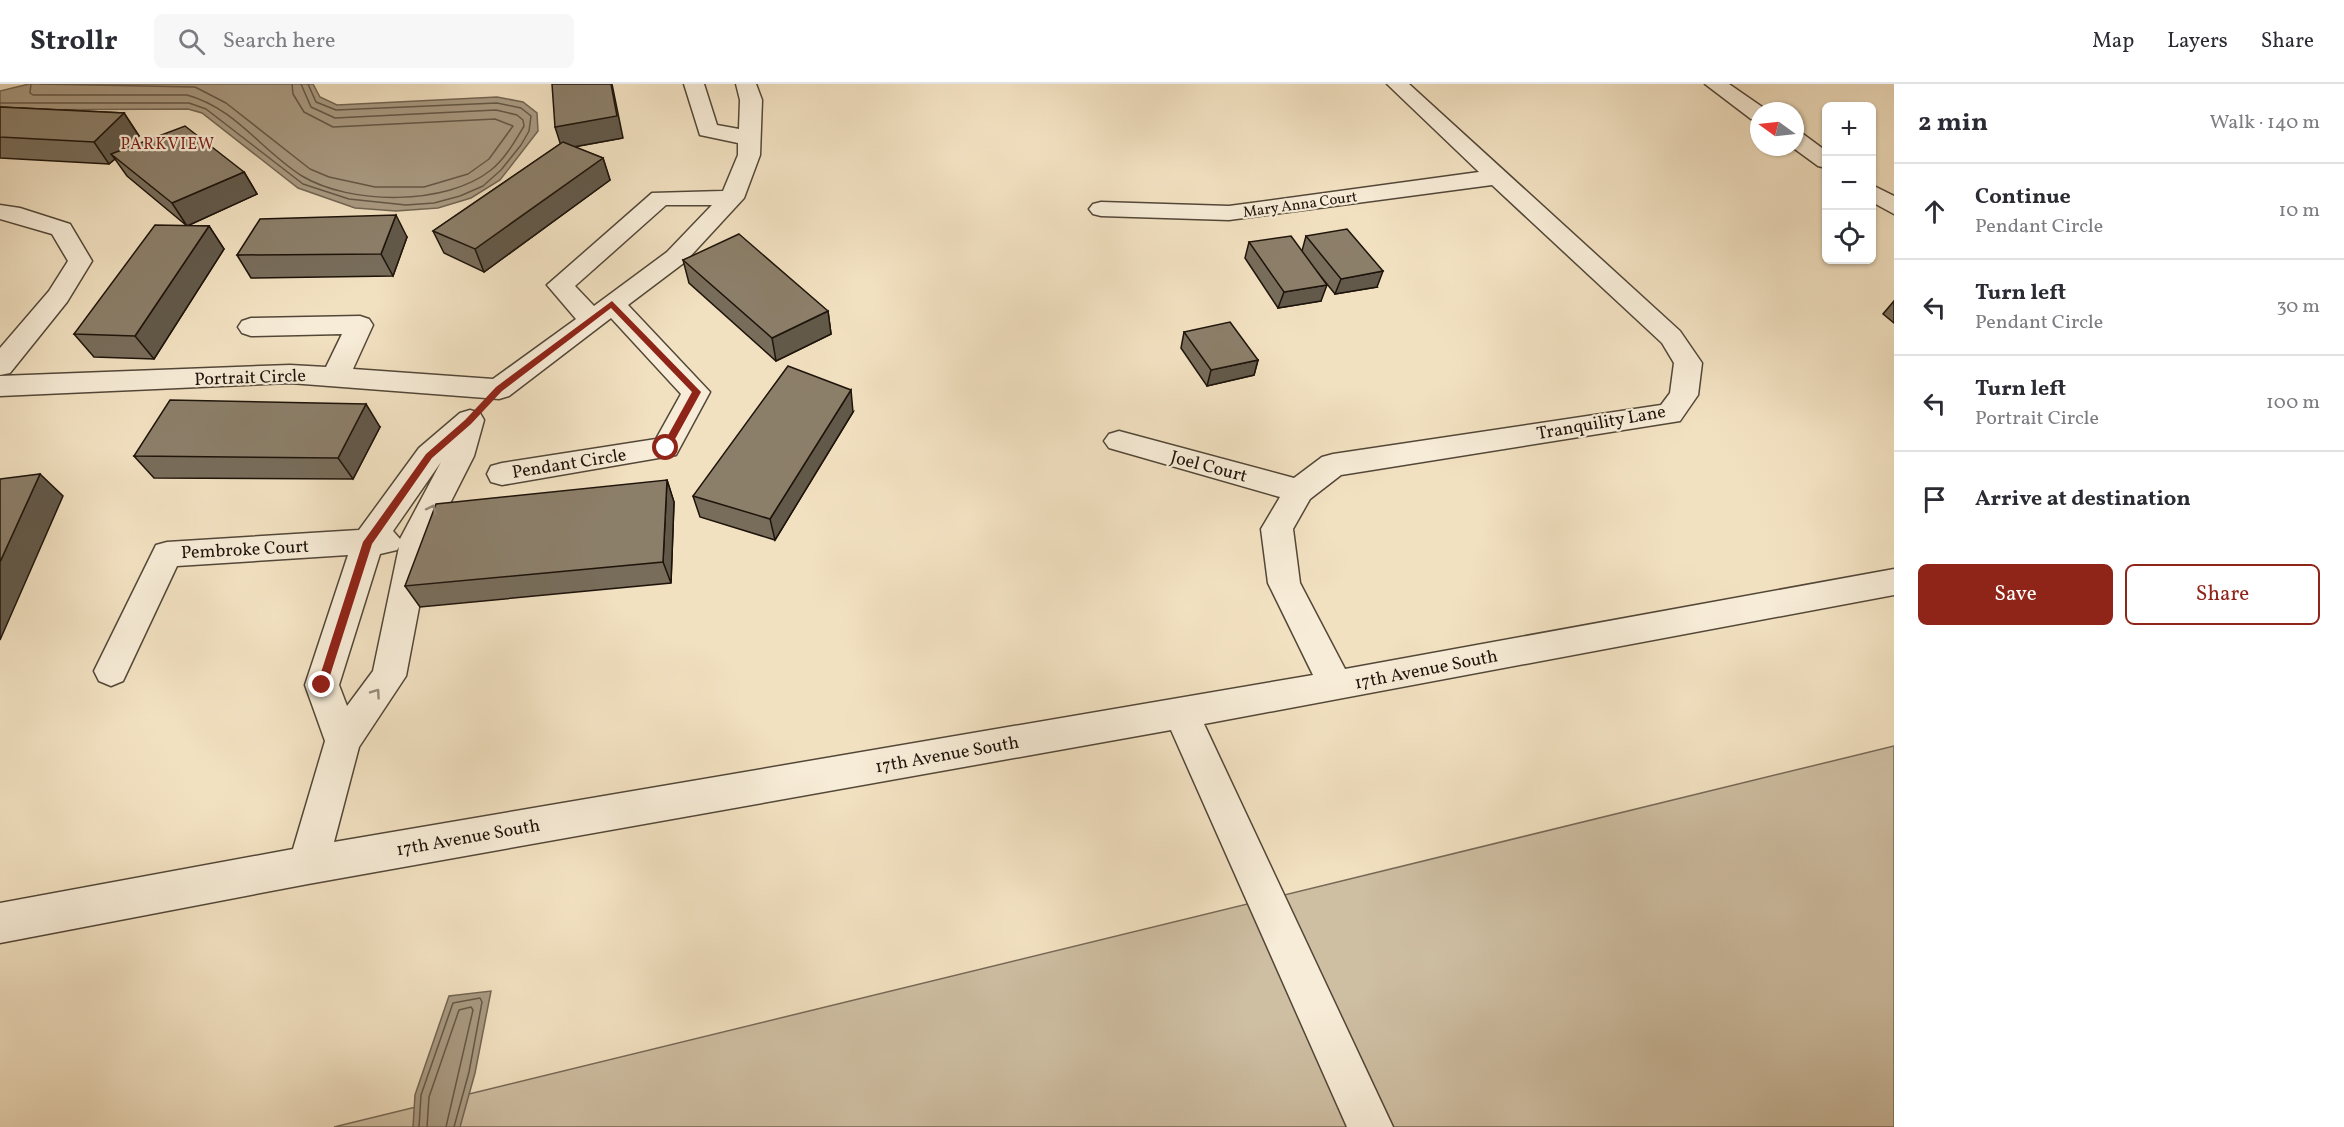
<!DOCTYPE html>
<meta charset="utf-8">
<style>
:root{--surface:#fff;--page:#f7f7f7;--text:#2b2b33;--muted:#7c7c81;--line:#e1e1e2;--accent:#8f2418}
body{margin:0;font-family:Vollkorn,serif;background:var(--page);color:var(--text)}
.controls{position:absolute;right:18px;top:18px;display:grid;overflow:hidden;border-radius:9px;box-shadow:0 2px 4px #0004}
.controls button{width:54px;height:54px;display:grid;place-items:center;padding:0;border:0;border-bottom:2px solid var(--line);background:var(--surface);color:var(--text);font:30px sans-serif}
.compass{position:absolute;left:1750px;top:18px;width:54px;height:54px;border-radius:50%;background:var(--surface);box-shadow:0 2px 4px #0004;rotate:285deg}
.stop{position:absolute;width:18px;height:18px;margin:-14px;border:4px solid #8f2418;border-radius:50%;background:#fff}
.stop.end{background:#8f2418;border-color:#fff;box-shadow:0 2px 6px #0008}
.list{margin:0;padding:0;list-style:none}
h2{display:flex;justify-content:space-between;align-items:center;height:78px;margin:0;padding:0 24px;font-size:26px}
h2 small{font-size:20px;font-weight:400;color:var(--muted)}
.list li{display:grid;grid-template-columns:39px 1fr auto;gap:18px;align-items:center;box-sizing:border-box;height:96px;padding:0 24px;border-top:2px solid var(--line)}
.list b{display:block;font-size:22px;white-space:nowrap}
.list p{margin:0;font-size:20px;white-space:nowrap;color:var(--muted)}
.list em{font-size:20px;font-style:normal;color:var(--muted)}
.actions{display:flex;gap:12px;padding:18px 24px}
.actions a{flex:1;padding:14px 0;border:2px solid var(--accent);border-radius:9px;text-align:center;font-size:21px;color:var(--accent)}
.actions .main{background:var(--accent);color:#fff}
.icon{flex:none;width:33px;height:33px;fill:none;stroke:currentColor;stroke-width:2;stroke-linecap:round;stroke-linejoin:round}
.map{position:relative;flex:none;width:1894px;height:1043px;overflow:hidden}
header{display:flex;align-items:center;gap:36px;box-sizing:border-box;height:84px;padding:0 30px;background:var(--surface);border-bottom:2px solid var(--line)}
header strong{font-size:28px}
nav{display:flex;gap:33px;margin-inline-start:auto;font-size:21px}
.search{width:420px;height:54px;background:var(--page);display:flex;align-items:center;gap:15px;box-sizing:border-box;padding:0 21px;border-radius:9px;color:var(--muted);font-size:22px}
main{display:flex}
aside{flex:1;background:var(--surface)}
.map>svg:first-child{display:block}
</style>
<header>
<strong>Strollr</strong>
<div class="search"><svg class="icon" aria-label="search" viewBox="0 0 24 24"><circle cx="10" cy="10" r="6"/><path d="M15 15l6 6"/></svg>Search here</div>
<nav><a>Map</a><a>Layers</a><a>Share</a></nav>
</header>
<main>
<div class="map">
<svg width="1894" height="1043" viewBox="0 0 1894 1043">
<rect width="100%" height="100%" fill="#f2e1c1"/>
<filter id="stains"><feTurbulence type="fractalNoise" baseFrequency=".00333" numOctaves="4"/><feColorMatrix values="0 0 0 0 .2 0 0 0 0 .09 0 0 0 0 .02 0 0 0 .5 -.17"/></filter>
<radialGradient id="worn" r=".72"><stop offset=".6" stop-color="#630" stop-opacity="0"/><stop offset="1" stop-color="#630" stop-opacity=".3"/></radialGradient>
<!-- green -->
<path fill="#cebea2" stroke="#766956" stroke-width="1.5" d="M1894,662V1043H334Z"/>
<!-- water -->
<path fill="#aa9b83" stroke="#726553" stroke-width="1.5" d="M29,0H313L320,13L337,21L497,13L523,18L537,29L538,47L500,96L471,114L438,124L396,127L355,124L298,104L202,29L188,25L0,26V7Z
M491,907L475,989L460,1043H413L415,1011L449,912Z"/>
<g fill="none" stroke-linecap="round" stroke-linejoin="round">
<!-- shore -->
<path stroke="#645847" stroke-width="1.5" d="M31,0L30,9L33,11H187C235,24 261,66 302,92C350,121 446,122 491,86C505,75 515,57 524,42L523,36L517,31L496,26L335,34L311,23L301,0
M40,0L195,3L226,19L310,85L329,93L375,103H424L468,90L489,75L513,42L495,35L333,43L304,28L293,10L292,0
M0,19H189L206,25L303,100L349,115L406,121L434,119L460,112L483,102L501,86L521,61L529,47L531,32L521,24L497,19L336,26L316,18L308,0
M419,1043L421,1011L453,919L480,914L482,918L469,988L454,1043
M427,1043L429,1013L459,926L471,923L473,926L446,1043"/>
<!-- minor casing -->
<g stroke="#534738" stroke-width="3">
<path id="minor" d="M684,0H704L717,41L739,45L740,16L736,0H756L762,16L760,71L744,114L685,178L628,221L710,308L676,371L502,401L491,398L487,390L491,382L502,379L656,355L681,310L611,234L509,312L499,315L290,299L0,312V292L290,281L326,283L342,250L251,252L242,249L238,243L242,237L251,234L360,232L369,235L373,241L353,285L493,295L576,235L547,201L652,109L723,107L738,71V59L700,51ZM666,121H712L667,168L594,222L575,202Z
M1387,0H1409L1680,247L1702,279L1698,311L1680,337L1341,391L1310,415L1293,445L1300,499L1345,585L1894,485V511L1204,640L1393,1043H1347L1171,646L308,800L0,859V819L293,765L325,657L305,601L348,471L177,482L123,597L111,602L99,597L94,587L156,461L167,458L359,446L419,364L460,329L470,326L480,329L484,336L474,372L432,455L406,592L359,663L334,758L1313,591L1268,499L1261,445L1280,413L1109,364L1104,357L1109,350L1119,347L1294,394L1322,373L1333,370L1661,321L1670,309L1674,279L1662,259L1492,101L1229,136L1101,132L1093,130L1089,125L1093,120L1101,118L1229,122L1479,88ZM441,378L400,455L393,447ZM399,463L373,587L347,622L339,601L380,470L397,466Z
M1705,0H1729L1768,27H1759V36L1751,35Z
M1795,48L1803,50L1826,67V84L1818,82L1792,63H1795Z
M1872,101L1894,112V130L1872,118Z
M0,121L20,124L70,140L92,177L67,218L10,289L0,291V264L49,207L68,177L52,150L0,135Z"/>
</g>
<!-- minor -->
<use href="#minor" fill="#f7ecd7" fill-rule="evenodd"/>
</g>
<!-- wall -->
<path fill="#786d5b" stroke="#1e140b" stroke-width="1.5" d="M0,23L124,29L139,52L126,64L244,88L257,110L187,142H209L224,165L154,275L94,273L74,250L187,142L127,92L115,75L109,80L0,74Z
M623,54L574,63L603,74L610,96L484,188L444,169L433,147L560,60Z
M1306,152L1377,203L1335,210L1314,184L1321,217L1278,224L1245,174L1249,158L1302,167Z
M407,153L393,192L251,194L237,171Z
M683,176L828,227L831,250L776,277L689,199Z
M1894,217V239L1883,230Z
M1184,248L1258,276L1254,291L1207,302L1181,264Z
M853,328L775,456L700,433L693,412Z
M380,343L353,395L154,394L134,372Z
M667,396L674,418L671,499L420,523L405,502Z"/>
<!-- shaded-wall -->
<path fill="#62594a" stroke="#1e140b" stroke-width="1.5" d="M611,0H612L623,54L562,65L555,43Z
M124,29L139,52L116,74L111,70L115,75L109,80L94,58Z
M603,74L610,96L484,188L475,165Z
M244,88L257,110L187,142L172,119Z
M396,131L407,153L393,192L381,170Z
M209,142L224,165L154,275L135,252Z
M1383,187L1377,203L1335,210L1341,195Z
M1327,201L1321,217L1278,224L1284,208Z
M828,227L831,250L776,277L772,254Z
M1258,276L1254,291L1207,302L1211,286Z
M851,306L853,328L775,456L770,435Z
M366,320L380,343L353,395L338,374Z
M40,390L63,412L0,556V478Z
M667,396L674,418L671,499L663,478Z"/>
<!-- building -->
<path fill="#8c7f6a" stroke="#1e140b" stroke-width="1.5" d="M552,0H611L617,32L555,43Z
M0,23L124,29L94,58L0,53Z
M185,42L244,88L172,119L111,70Z
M563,58L603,74L475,165L433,147Z
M396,131L381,170L237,171L260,135Z
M155,141L209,142L135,252L74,250Z
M1347,145L1383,187L1341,195L1306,152Z
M739,150L828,227L772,254L683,176Z
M1291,152L1327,201L1284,208L1249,158Z
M1230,238L1258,276L1211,286L1184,248Z
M788,282L851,306L770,435L693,412Z
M170,316L366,320L338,374L134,372Z
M40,390L0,478V395Z
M667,396L663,478L405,502L436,420Z"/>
<!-- one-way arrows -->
<defs><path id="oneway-chevron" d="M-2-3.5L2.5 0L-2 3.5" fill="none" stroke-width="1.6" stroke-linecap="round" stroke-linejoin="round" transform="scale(1.5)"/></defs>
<g stroke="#958b7b">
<use href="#oneway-chevron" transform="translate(432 425) rotate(-63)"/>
<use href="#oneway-chevron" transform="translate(376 609) rotate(-55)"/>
</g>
<!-- route -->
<path fill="#8f2418" d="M612,217L701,308L669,366L661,364L692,308L611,224L502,307L471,340L432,374L372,460L327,601L322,605L318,604L317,601L363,458L426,370L465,336L496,303Z"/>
<g text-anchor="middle" stroke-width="4.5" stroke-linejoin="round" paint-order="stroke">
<!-- far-street labels -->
<g font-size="15" fill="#1e140b" stroke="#f7ecd7">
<text transform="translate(1300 120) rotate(-8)" y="5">Mary Anna Court</text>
</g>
<!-- far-neighbourhood labels -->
<g font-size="16" letter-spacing="1.5" fill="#7a1f14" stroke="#f7ecd7">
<text x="168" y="65">PARKVIEW</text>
</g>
<!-- street labels -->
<g font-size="18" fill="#1e140b" stroke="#f7ecd7">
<text transform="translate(250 293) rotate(-2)" y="6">Portrait Circle</text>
<text transform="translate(1601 338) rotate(-10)" y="6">Tranquility Lane</text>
<text transform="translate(569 379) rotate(-9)" y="6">Pendant Circle</text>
<text transform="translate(1209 382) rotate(15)" y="6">Joel Court</text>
<text transform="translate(245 465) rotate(-3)" y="6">Pembroke Court</text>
<text transform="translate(1426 585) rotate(-11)" y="6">17th Avenue South</text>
<text transform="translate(947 670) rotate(-10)" y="6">17th Avenue South</text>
<text transform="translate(468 753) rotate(-10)" y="6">17th Avenue South</text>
</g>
</g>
<rect width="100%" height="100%" filter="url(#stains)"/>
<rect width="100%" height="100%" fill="url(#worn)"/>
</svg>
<div class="controls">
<button>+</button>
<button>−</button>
<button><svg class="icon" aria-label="locate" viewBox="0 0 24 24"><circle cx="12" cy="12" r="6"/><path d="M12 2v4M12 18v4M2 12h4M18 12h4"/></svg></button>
</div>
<svg class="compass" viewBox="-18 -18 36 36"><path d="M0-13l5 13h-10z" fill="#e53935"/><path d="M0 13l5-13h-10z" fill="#7c7c81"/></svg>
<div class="stop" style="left:666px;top:364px"></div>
<div class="stop end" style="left:322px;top:601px"></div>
</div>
<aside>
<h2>2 min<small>Walk · 140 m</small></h2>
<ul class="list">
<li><svg class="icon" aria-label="ahead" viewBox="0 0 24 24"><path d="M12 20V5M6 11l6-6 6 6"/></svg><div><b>Continue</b><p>Pendant Circle</p></div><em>10 m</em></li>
<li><svg class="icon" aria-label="left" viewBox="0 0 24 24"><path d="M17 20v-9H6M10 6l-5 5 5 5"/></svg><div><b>Turn left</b><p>Pendant Circle</p></div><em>30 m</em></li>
<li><svg class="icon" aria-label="left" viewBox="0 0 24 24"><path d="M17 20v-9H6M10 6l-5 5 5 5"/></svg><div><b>Turn left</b><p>Portrait Circle</p></div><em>100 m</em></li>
<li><svg class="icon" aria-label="arrive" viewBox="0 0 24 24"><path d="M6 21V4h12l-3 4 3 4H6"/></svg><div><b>Arrive at destination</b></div></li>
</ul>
<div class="actions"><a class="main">Save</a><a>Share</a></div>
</aside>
</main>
